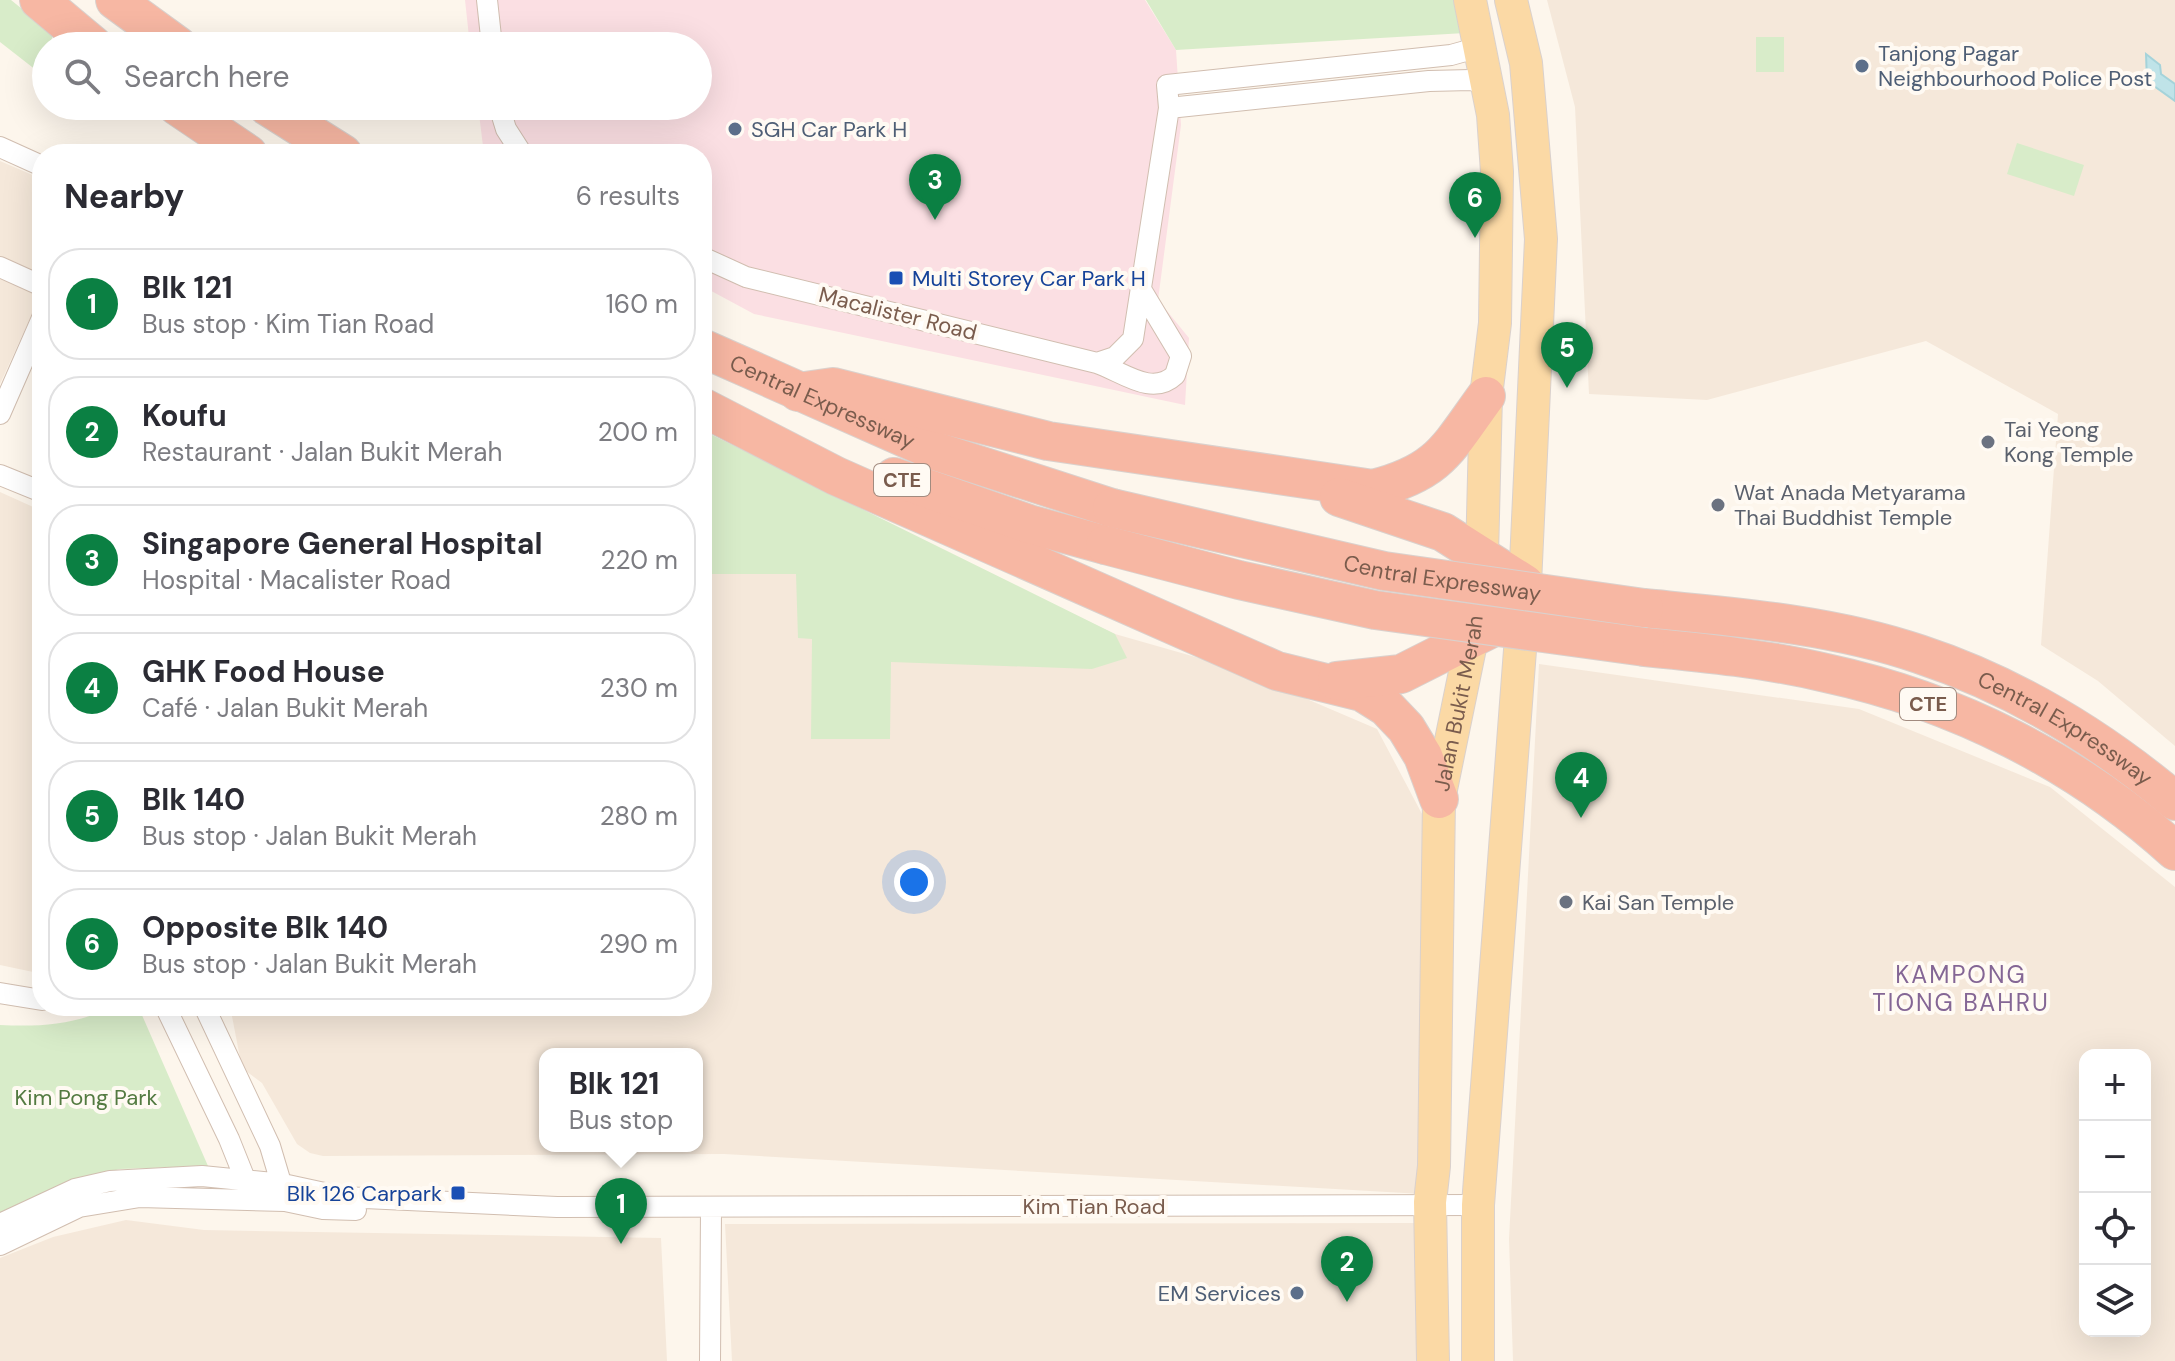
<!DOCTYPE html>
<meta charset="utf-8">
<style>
:root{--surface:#fff;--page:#f7f7f7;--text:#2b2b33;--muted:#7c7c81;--line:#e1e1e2;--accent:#0b8043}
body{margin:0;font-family:"DM Sans",sans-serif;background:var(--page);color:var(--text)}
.controls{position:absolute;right:24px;bottom:24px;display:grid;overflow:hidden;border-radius:16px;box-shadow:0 8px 32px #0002}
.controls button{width:72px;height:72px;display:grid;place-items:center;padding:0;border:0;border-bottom:2px solid var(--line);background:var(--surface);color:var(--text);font:40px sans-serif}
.you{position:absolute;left:914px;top:882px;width:28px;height:28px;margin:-20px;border:6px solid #fff;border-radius:50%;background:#1a73e8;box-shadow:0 0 0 12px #1a73e833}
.badge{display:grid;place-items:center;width:52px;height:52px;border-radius:50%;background:var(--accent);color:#fff;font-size:26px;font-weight:700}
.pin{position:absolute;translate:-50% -66px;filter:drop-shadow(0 2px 4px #0008)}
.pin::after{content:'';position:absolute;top:42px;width:28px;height:24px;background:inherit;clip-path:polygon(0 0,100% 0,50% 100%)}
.popup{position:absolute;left:539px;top:1048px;width:164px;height:104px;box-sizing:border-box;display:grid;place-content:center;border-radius:16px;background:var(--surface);filter:drop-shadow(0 2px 6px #0005);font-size:26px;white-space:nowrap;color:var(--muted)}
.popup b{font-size:30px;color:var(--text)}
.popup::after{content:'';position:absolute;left:50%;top:100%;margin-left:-16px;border:16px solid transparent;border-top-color:var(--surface)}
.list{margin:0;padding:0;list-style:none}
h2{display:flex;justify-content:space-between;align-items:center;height:104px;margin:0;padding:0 32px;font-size:34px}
h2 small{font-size:26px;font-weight:400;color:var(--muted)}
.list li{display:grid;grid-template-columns:52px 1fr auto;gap:24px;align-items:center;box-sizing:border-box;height:112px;margin:0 16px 16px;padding:0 16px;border:2px solid var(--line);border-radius:32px}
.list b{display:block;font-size:30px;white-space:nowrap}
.list p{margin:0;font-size:26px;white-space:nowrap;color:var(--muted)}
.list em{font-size:26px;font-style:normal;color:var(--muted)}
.icon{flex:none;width:44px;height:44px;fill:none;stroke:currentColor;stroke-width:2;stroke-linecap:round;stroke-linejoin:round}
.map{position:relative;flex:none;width:2175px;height:1361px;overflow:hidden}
.search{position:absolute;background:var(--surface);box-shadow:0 8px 32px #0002;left:32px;top:32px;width:680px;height:88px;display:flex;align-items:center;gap:20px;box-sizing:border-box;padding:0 28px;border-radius:44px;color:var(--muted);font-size:30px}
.panel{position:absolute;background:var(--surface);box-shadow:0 8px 32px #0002;left:32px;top:144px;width:680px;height:872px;border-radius:32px}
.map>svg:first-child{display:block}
</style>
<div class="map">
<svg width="2175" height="1361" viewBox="0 0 2175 1361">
<rect width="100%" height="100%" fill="#fdf6ec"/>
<!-- residential -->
<path fill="#f5e8da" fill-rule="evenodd" d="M1547,0H2175V746L2098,681L2041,645L2058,414L1926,341L1707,400L1589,394L1575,107Z
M0,161L42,179V292L0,384Z
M702,439L1115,634L1234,668L1377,729L1422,814L1439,953L1422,1194L724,1154L323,1156L310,1153L297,1144L262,1083L242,1068L230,1006H702ZM545,1054H697V1146H545Z
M0,492L42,511V972L38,973L0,965Z
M1539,664L1859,709L2050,787L2175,887V1361H1513L1509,1239ZM2145,1055V1331H2085V1055Z
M126,1220L204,1230L661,1238L667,1361H0V1258L53,1237Z
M1415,1223L1417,1361H732L725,1224Z"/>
<!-- medical -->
<path fill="#fbdfe3" d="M465,0H1145L1176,50L1181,125L1158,300L1189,338L1185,405L754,314L702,286V154H484L478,106H698V46H470Z"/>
<!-- green -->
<path fill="#d8ecc9" d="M0,0H11L53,34L50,46H46L41,74L0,42Z
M1146,0H1458L1465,33L1176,50Z
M1756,37H1784V72H1756Z
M2017,143L2084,165L2074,196L2007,174Z
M702,430L1115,634L1127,658L1092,669L891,662L890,739H811L812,639L798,638L796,574H702Z
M113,1006H138L208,1166L120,1169L79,1179L0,1219V1025C40,1027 77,1025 113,1006Z"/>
<!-- water -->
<path fill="#bfe3e8" stroke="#a5d3da" stroke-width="2" d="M2146,54L2160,65L2161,74L2175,84V101L2147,81Z"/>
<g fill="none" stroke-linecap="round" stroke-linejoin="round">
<!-- street casing -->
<g stroke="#d1beb0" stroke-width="22">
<path id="street" d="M487,0L492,46
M499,106L506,129L522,154
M1169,108L1429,81L1471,80L1489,85
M0,147L42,166
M702,257L746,277L1097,363C1123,372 1152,397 1175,375L1181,356L1142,291
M0,267L42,286
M1097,363L1115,357L1133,339L1169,108L1167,85L1451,55L1469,50L1479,35
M0,414L42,318
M0,475L42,492
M0,993L42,1000
M165,1006L229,1139L249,1189
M204,1006L270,1146L284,1193
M0,1224L75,1189L110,1181L202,1176L283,1184L343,1197L557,1207L1478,1205
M0,1245L79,1207L140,1197L285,1201L323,1209L356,1210
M710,1361L711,1208"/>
</g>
<!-- primary casing -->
<g stroke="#dad1cd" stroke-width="34">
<g id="primary">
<path id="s1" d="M1433,1361L1430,1202L1434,1166L1439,799L1472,638L1482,556L1486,396L1495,323L1497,172L1493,115L1470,0"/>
<path d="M1478,1361V1205L1525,584L1541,239L1526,63L1511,0"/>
</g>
</g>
<!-- highway casing -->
<g stroke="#dad1cd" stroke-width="40">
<g id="highway">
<path d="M39,0L94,46"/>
<path d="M115,0L178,46"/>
<path d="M177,106L248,154"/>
<path d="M267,106L343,154"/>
<path id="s2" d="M702,348L932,450L1112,508"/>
<path d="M798,392L833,387L1048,441L1373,489C1440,472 1448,448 1486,396"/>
<path d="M702,407L836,476L1277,671L1362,692L1386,707L1406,728L1423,756L1439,799"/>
<path d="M894,477L1029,524L1105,545"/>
<path d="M1339,497L1443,532L1525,584"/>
<path id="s3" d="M1644,608C1736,617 1831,624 1919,654C2013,685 2100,738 2175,801"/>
<path d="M1645,647C1706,653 1767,659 1826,673C1956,701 2077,762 2175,851"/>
<path d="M1337,681L1401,674L1510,619"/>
</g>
</g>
<!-- street -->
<use href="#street" stroke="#fff" stroke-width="20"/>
<!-- primary -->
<use href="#primary" stroke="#fbd9a5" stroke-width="32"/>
<!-- highway -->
<use href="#highway" stroke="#f7b7a3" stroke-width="38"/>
<!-- highway-bridge casing -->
<g stroke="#dad1cd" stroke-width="40" stroke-linecap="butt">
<g id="highway-bridge">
<path id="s4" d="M1112,508L1384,571L1644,608"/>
<path d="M1105,545L1239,580L1375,610L1645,647"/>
</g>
</g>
<!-- highway-bridge -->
<use href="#highway-bridge" stroke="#f7b7a3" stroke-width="38"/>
</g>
<!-- markers -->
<g fill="#5c6f8a" stroke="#fffaf3" stroke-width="3">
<circle cx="1862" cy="66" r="8"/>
<circle cx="735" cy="129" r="8"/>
<circle cx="1297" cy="1293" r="8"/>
</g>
<g fill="#1a4fb4" stroke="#fffaf3" stroke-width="3">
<rect x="888" y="270" width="16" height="16" rx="4"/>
<rect x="450" y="1185" width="16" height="16" rx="4"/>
</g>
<g fill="#6b7280" stroke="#fffaf3" stroke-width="3">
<circle cx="1988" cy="442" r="8"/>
<circle cx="1718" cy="505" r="8"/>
<circle cx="1566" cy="902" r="8"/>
</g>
<g text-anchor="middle" stroke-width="8" stroke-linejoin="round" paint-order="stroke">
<!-- shield labels -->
<g fill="#fffaf3" stroke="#a28b7f" stroke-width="2">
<rect x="874" y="464" width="56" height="32" rx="6"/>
<rect x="1900" y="688" width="56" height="32" rx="6"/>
</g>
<g font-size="20" font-weight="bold" fill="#7a5c4d">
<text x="902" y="487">CTE</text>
<text x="1928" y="711">CTE</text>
</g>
<!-- service labels -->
<g font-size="22" fill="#4e5e75" stroke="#fffaf3" text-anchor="start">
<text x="1878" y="61">Tanjong Pagar<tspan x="1878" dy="25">Neighbourhood Police Post</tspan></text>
<text x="751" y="137">SGH Car Park H</text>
<text x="1281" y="1301" text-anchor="end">EM Services</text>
</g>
<!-- transit labels -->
<g font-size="22" fill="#164399" stroke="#fffaf3" text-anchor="start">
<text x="912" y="286">Multi Storey Car Park H</text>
<text x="442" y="1201" text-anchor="end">Blk 126 Carpark</text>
</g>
<!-- street labels -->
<g font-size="22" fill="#7a5c4d" stroke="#fffaf3">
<text transform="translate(898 313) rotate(14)" y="8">Macalister Road</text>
<text dy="8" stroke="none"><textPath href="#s2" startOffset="132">Central Expressway</textPath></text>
<text dy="8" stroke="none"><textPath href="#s4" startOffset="338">Central Expressway</textPath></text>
<text dy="8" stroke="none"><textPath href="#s1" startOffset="660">Jalan Bukit Merah</textPath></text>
<text dy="8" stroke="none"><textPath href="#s3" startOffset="444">Central Expressway</textPath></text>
<text x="1094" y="1214">Kim Tian Road</text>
</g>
<!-- worship labels -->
<g font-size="22" fill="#5b616d" stroke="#fffaf3" text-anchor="start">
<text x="2004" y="437">Tai Yeong<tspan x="2004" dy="25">Kong Temple</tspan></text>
<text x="1734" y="500">Wat Anada Metyarama<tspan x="1734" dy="25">Thai Buddhist Temple</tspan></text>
<text x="1582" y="910">Kai San Temple</text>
</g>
<!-- park labels -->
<g font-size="22" fill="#537a41" stroke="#fffaf3">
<text x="86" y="1105">Kim Pong Park</text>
</g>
<!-- neighbourhood labels -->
<g font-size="24" letter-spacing="2" fill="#846695" stroke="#fffaf3">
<text x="1961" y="983">KAMPONG<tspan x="1961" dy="28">TIONG BAHRU</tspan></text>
</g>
</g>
</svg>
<div class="controls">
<button>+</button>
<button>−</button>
<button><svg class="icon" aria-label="locate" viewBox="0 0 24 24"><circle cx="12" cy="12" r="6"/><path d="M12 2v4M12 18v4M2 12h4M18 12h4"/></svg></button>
<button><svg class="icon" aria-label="layers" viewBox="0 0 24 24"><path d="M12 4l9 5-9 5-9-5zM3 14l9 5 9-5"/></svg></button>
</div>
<div class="you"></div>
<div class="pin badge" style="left:621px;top:1244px">1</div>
<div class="popup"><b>Blk 121</b>Bus stop</div>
<div class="pin badge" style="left:1347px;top:1302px">2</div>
<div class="pin badge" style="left:935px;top:220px">3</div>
<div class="pin badge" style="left:1581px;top:818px">4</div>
<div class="pin badge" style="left:1567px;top:388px">5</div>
<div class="pin badge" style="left:1475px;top:238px">6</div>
<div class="search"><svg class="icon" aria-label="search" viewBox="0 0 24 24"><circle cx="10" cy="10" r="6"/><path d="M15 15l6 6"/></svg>Search here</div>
<section class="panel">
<h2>Nearby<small>6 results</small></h2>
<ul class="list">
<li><span class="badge">1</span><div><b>Blk 121</b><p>Bus stop · Kim Tian Road</p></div><em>160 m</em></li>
<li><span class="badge">2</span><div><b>Koufu</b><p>Restaurant · Jalan Bukit Merah</p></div><em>200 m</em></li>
<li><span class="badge">3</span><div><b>Singapore General Hospital</b><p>Hospital · Macalister Road</p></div><em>220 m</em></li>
<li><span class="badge">4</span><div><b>GHK Food House</b><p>Café · Jalan Bukit Merah</p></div><em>230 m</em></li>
<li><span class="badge">5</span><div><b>Blk 140</b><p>Bus stop · Jalan Bukit Merah</p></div><em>280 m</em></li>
<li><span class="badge">6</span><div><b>Opposite Blk 140</b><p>Bus stop · Jalan Bukit Merah</p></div><em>290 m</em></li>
</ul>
</section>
</div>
